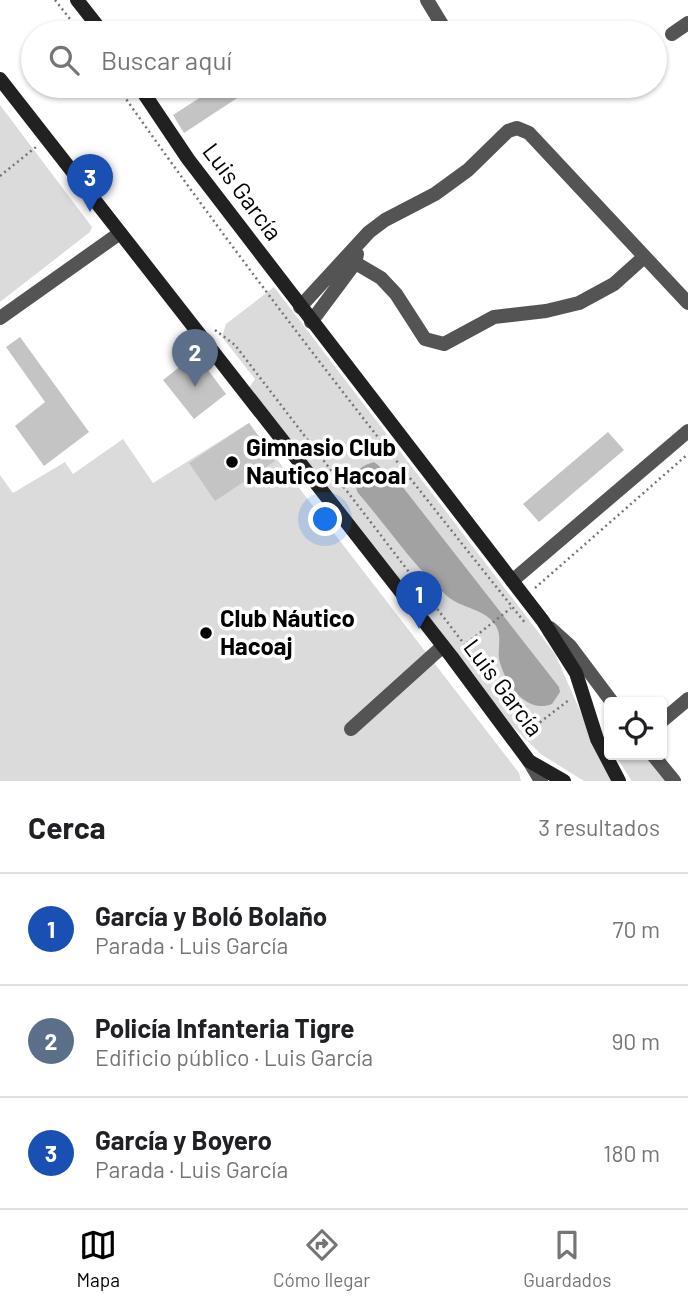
<!DOCTYPE html>
<html lang="es">
<meta charset="utf-8">
<style>
:root{--surface:#fff;--page:#f2f2f2;--text:#202124;--muted:#757577;--line:#e0e0e0;--accent:#000}
body{margin:0;font-family:Barlow,sans-serif;background:var(--page);color:var(--text)}
.controls{position:absolute;right:21px;bottom:21px;display:grid;overflow:hidden;border-radius:7px;box-shadow:0 2px 5px #0004}
.controls button{width:63px;height:63px;display:grid;place-items:center;padding:0;border:0;border-bottom:2px solid var(--line);background:var(--surface);color:var(--text);font:35px sans-serif}
.you{position:absolute;left:326px;top:520px;width:24px;height:24px;margin:-18px;border:5px solid #fff;border-radius:50%;background:#1a73e8;box-shadow:0 0 0 10px #1a73e833}
.badge{display:grid;place-items:center;width:46px;height:46px;border-radius:50%;background:var(--accent);color:#fff;font-size:23px;font-weight:700}
.pin{position:absolute;translate:-50% -58px;filter:drop-shadow(0 2px 4px #0008)}
.pin::after{content:'';position:absolute;top:37px;width:24px;height:21px;background:inherit;clip-path:polygon(0 0,100% 0,50% 100%)}
.list{margin:0;padding:0;list-style:none}
h2{display:flex;justify-content:space-between;align-items:center;height:91px;margin:0;padding:0 28px;font-size:30px}
h2 small{font-size:23px;font-weight:400;color:var(--muted)}
.list li{display:grid;grid-template-columns:46px 1fr auto;gap:21px;align-items:center;box-sizing:border-box;height:112px;padding:0 28px;border-top:2px solid var(--line)}
.list b{display:block;font-size:26px;white-space:nowrap}
.list p{margin:0;font-size:23px;white-space:nowrap;color:var(--muted)}
.list em{font-size:23px;font-style:normal;color:var(--muted)}
.icon{flex:none;width:38px;height:38px;fill:none;stroke:currentColor;stroke-width:2;stroke-linecap:round;stroke-linejoin:round}
.map{position:relative;flex:none;width:688px;height:781px;overflow:hidden}
.search{position:absolute;background:var(--surface);box-shadow:0 2px 5px #0004;left:21px;right:21px;top:21px;height:77px;display:flex;align-items:center;gap:18px;box-sizing:border-box;padding:0 24px;border-radius:38px;color:var(--muted);font-size:26px}
.sheet{height:427px;background:var(--surface)}
nav{display:flex;justify-content:space-around;align-items:center;box-sizing:border-box;height:98px;border-top:2px solid var(--line);background:var(--surface);font-size:19px;color:var(--muted)}
nav a{display:grid;justify-items:center;gap:4px}
nav .on{color:var(--accent)}
.map>svg:first-child{display:block}
</style>
<div class="map">
<svg width="688" height="781" viewBox="0 0 688 781">
<rect width="100%" height="100%" fill="#fff"/>
<!-- green -->
<path fill="#dbdbdb" d="M0,105L92,227L90,232L0,302Z
M274,287L555,654L611,781H584L542,755L512,726L249,388L255,379L222,337L226,324Z
M249,423L519,773L521,781H0V475L13,493L65,462L73,474L123,439L153,483Z
M615,755H645L666,781H632Z"/>
<!-- water -->
<path fill="#a2a2a2" d="M374,462L398,481L559,687L560,692L552,704C527,714 507,686 500,663C496,651 503,638 496,626C485,608 462,609 447,596C415,568 386,525 358,493C351,476 356,467 374,462Z"/>
<!-- building -->
<path fill="#c4c4c4" d="M218,86L254,87L184,133L173,115Z
M20,337L89,432L44,466L15,426L45,402L6,347Z
M196,354L226,394L194,419L163,380Z
M249,423L275,461L215,501L189,463Z
M608,432L624,450L539,522L523,504Z"/>
<g fill="none" stroke-linecap="round" stroke-linejoin="round">
<!-- path -->
<path stroke="#767676" stroke-width="2.5" stroke-dasharray="2 3.5" stroke-linecap="butt" d="M55,0L81,33
M117,86C246,271 385,448 526,624
M0,176L36,147
M215,330L235,345L530,730L569,700
M535,588L688,454
M467,643L511,608"/>
<!-- minor -->
<path stroke="#545454" stroke-width="14" d="M427,0L447,33
M672,34L688,23
M347,258L381,278L396,294L425,339L444,344L494,317L546,311L579,303L614,284L644,257
M300,307L369,232L385,220L435,194L468,170L508,131L517,128L529,133L688,303
M0,318L120,233
M311,322L355,263L357,254
M512,581L688,431
M662,721L688,699
M351,729L443,646"/>
<!-- tertiary -->
<path stroke="#545454" stroke-width="14" d="M550,628L570,646L612,702
M653,755L674,781
M529,761L541,781"/>
<!-- secondary -->
<path stroke="#212121" stroke-width="14" d="M77,0L103,33
M0,79L451,656L529,761L564,781
M139,86L188,159L543,621L576,673L597,739L619,781"/>
</g>
<!-- markers -->
<g fill="#000" stroke="#fff" stroke-width="2.5">
<circle cx="232" cy="462" r="7"/>
<circle cx="206" cy="633" r="7"/>
</g>
<g text-anchor="middle" stroke-width="7" stroke-linejoin="round" paint-order="stroke">
<!-- street labels -->
<g font-size="24" fill="#000" stroke="#fff">
<text transform="translate(242 192) rotate(53)" y="8">Luis García</text>
<text transform="translate(503 688) rotate(53)" y="8">Luis García</text>
</g>
<!-- poi labels -->
<g font-size="24" font-weight="bold" fill="#000" stroke="#fff" text-anchor="start">
<text x="246" y="456">Gimnasio Club<tspan x="246" dy="28">Nautico Hacoal</tspan></text>
<text x="220" y="627">Club Náutico<tspan x="220" dy="28">Hacoaj</tspan></text>
</g>
</g>
</svg>
<div class="controls">
<button><svg class="icon" aria-label="locate" viewBox="0 0 24 24"><circle cx="12" cy="12" r="6"/><path d="M12 2v4M12 18v4M2 12h4M18 12h4"/></svg></button>
</div>
<div class="you"></div>
<div class="pin badge" style="left:419px;top:629px;background:#1a4fb4">1</div>
<div class="pin badge" style="left:195px;top:387px;background:#5c6f8a">2</div>
<div class="pin badge" style="left:90px;top:212px;background:#1a4fb4">3</div>
<div class="search"><svg class="icon" aria-label="search" viewBox="0 0 24 24"><circle cx="10" cy="10" r="6"/><path d="M15 15l6 6"/></svg>Buscar aquí</div>
</div>
<section class="sheet">
<h2>Cerca<small>3 resultados</small></h2>
<ul class="list">
<li><span class="badge" style="background:#1a4fb4">1</span><div><b>García y Boló Bolaño</b><p>Parada · Luis García</p></div><em>70 m</em></li>
<li><span class="badge" style="background:#5c6f8a">2</span><div><b>Policía Infanteria Tigre</b><p>Edificio público · Luis García</p></div><em>90 m</em></li>
<li><span class="badge" style="background:#1a4fb4">3</span><div><b>García y Boyero</b><p>Parada · Luis García</p></div><em>180 m</em></li>
</ul>
</section>
<nav>
<a class="on"><svg class="icon" aria-label="map" viewBox="0 0 24 24"><path d="M3 6l6-2 6 2 6-2v14l-6 2-6-2-6 2zM9 4v14M15 6v14"/></svg>Mapa</a>
<a><svg class="icon" aria-label="directions" viewBox="0 0 24 24"><path d="M12 3l9 9-9 9-9-9zM9 14v-3h6M13 9l2 2-2 2"/></svg>Cómo llegar</a>
<a><svg class="icon" aria-label="saved" viewBox="0 0 24 24"><path d="M7 4h10v16l-5-4-5 4z"/></svg>Guardados</a>
</nav>
